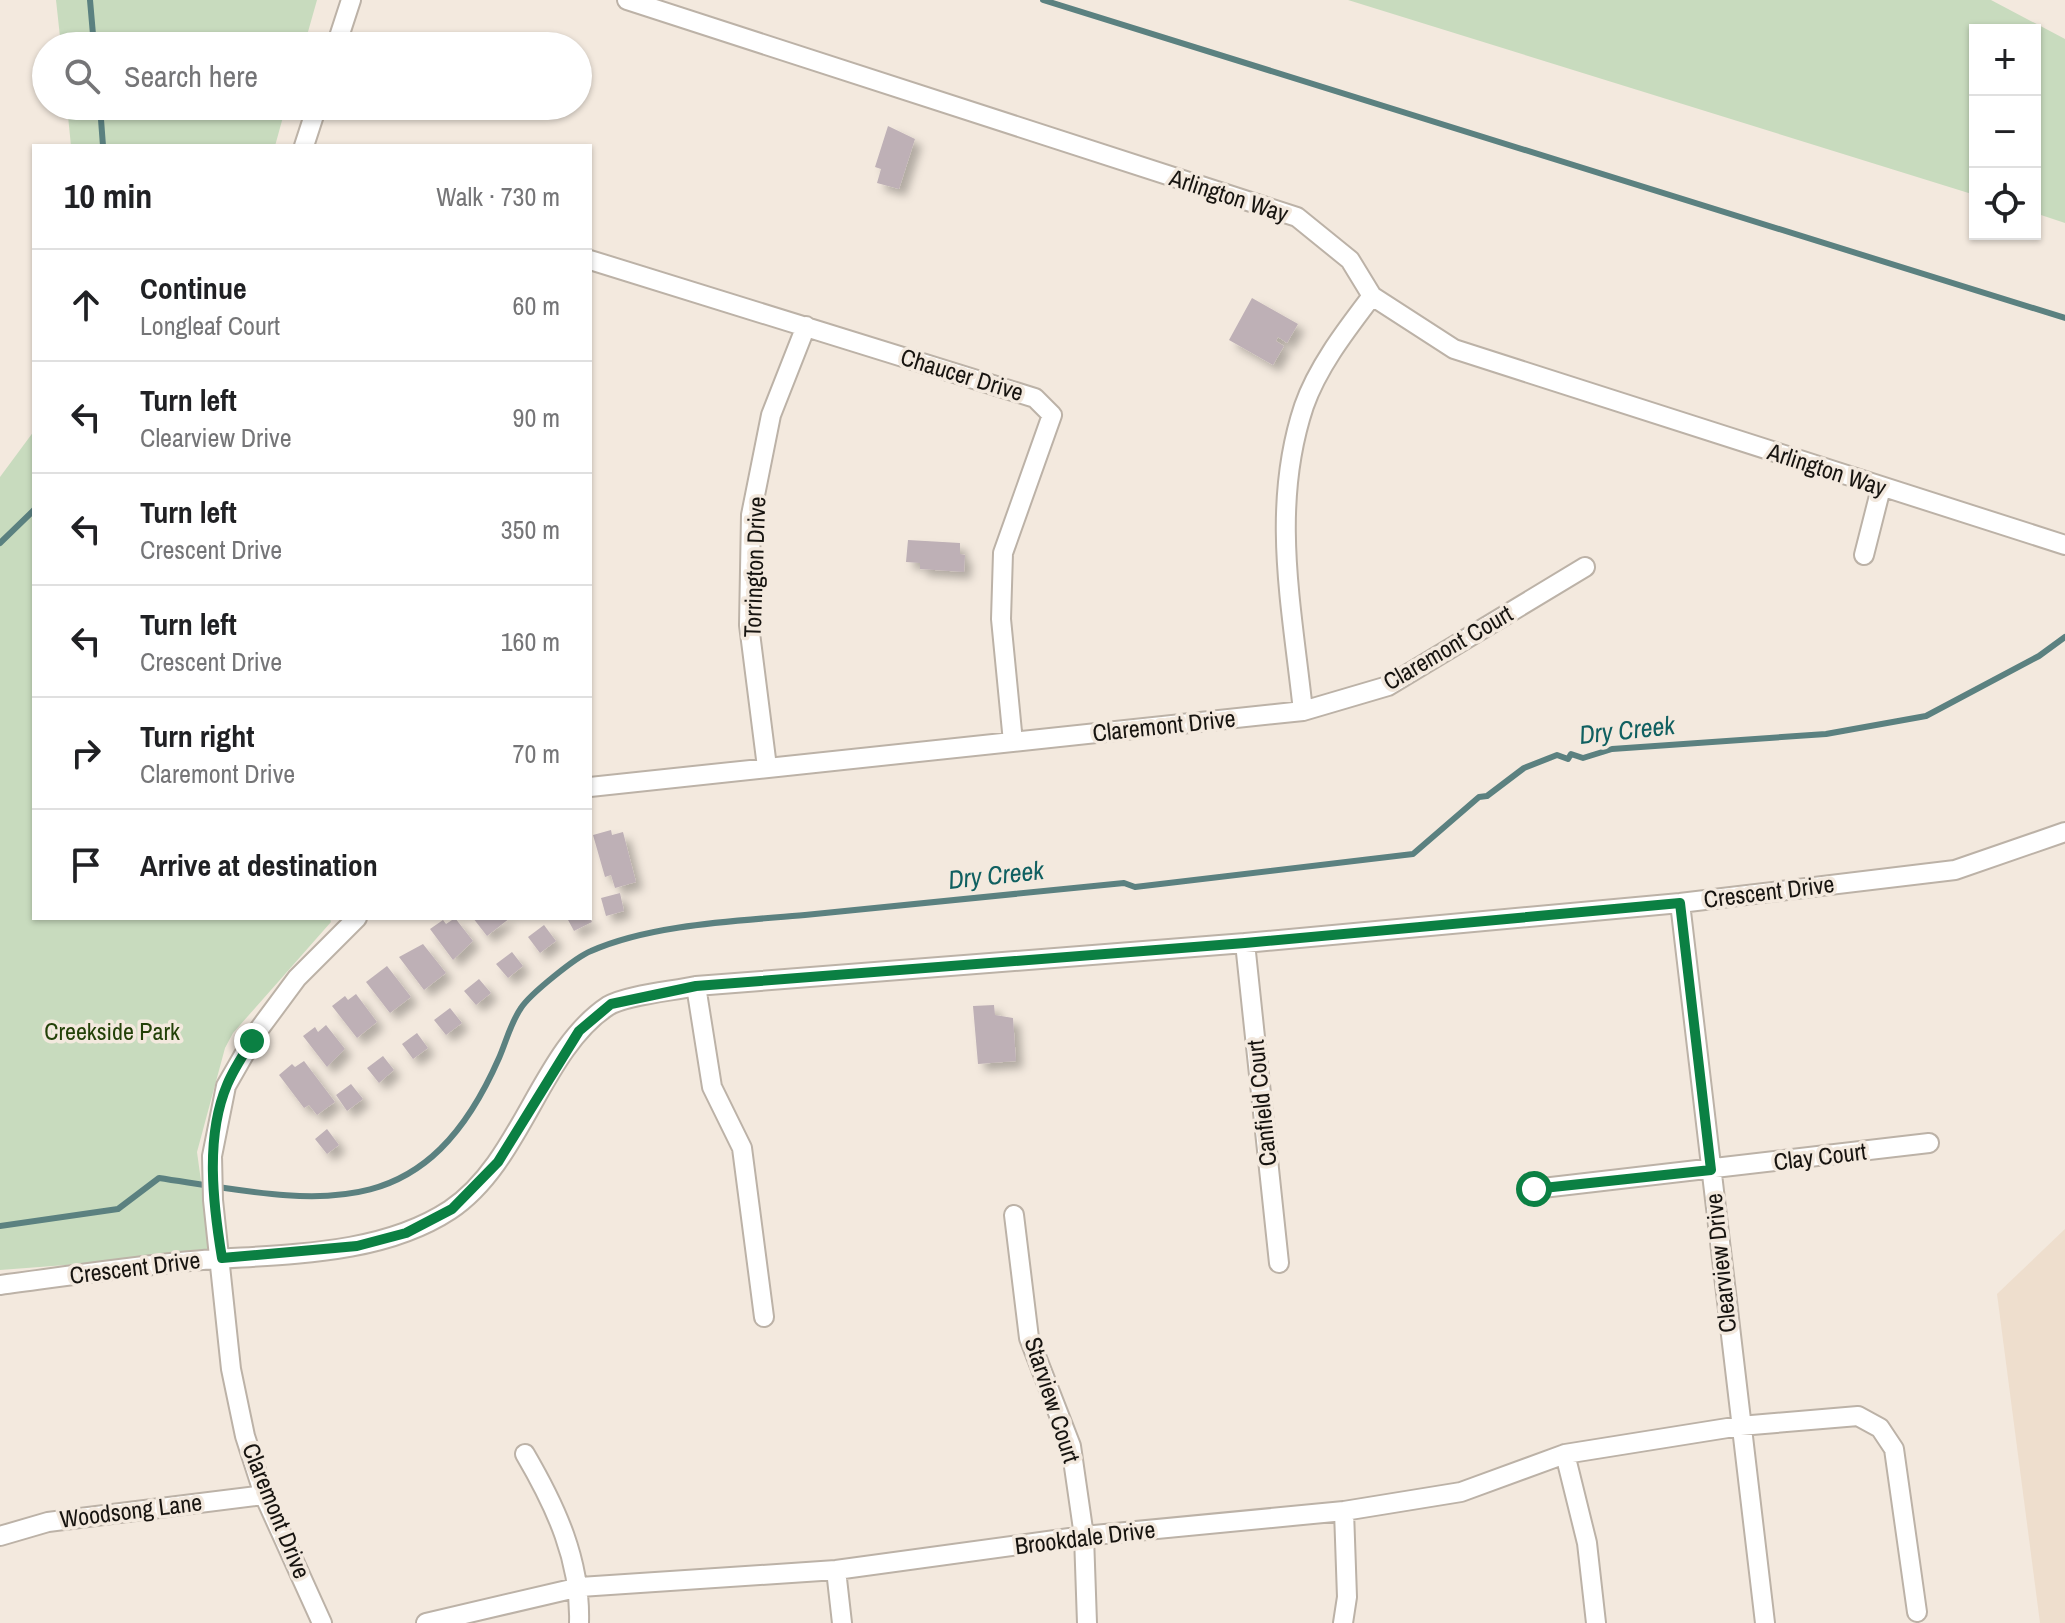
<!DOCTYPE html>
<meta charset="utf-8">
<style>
:root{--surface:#fff;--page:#f6f6f6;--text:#202124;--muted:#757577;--line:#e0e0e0}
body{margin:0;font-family:"Archivo Narrow",sans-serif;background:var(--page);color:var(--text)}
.controls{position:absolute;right:24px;top:24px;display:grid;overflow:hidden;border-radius:0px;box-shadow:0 2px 6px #0004}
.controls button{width:72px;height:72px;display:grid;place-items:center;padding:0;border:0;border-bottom:2px solid var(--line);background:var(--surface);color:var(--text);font:40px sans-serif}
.stop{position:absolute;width:24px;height:24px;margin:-18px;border:6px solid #0b8043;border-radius:50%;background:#fff}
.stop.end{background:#0b8043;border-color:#fff;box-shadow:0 2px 8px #0008}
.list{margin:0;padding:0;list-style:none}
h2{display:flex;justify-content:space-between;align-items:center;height:104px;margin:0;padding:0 32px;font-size:34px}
h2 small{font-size:26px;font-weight:400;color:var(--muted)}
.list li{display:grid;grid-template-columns:52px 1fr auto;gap:24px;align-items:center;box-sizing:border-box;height:112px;padding:0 32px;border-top:2px solid var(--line)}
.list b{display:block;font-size:30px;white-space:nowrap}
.list p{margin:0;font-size:26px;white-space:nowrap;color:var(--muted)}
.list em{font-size:26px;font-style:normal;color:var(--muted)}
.icon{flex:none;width:44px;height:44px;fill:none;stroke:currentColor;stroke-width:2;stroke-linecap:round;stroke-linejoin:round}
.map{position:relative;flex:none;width:2065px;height:1623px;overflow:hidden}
.search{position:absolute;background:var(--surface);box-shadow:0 2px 6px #0004;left:32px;top:32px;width:560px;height:88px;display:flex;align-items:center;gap:20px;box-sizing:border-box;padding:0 28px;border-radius:44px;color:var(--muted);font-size:30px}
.panel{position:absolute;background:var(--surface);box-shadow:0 2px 6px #0004;left:32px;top:144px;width:560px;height:776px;border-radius:0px}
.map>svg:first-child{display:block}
</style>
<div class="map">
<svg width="2065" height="1623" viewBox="0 0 2065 1623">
<defs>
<filter id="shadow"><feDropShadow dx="7" dy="7" stdDeviation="4" flood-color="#0004"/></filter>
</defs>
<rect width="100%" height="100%" fill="#f3e9de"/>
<!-- built -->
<path fill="#eedecd" d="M2065,1229V1623H2040L1997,1294Z"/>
<!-- green -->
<path fill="#c8dbbe" d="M56,0H317L304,46H61Z
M1348,0H1991L2065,39V223L2035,213V30H1975V195Z
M67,106H286L275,146H71Z
M34,431V918H330L331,922L233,1033L225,1048L197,1152L211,1254L0,1270V477Z"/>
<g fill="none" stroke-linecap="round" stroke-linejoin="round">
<!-- stream -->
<path stroke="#5b8180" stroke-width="6" d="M90,0L94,46
M1043,0L2065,318
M100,106L103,146
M0,543L34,510
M0,1226L118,1209L159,1178C317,1202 423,1231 499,1058C506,1042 511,1022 521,1008C530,994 576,957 591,951C652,924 738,921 805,915C911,904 1017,893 1124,883L1135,887L1413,854L1479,797L1487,796L1524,768L1557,755L1568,759L1571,754L1583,758L1612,749L1826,734L1926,716L2039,656L2065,637"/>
</g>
<!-- building -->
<path fill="#beb0b6" filter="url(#shadow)" d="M888,126L915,139L899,189L877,183L881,169L875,167Z
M1252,298L1298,324L1287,343L1278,337L1276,341L1284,346L1273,365L1229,340Z
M908,540L960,543V554L965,555L964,572L920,569V563L906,562Z
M611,830L612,835L623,832L636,882L615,888L611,875L605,877L593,835Z
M620,893L624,911L606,916L601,898Z
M455,918L473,941L453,960L430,929L443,920L446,924Z
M473,918H510L487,936Z
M567,918H590L592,922L574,931Z
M544,925L556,941L540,953L528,937Z
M423,944L446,973L424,990L399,957Z
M512,952L523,966L508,978L496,964Z
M387,966L411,997L390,1013L366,982Z
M479,979L491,993L476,1005L464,991Z
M356,994L377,1022L357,1038L332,1006L345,996L348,1000Z
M994,1005L995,1015L1013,1018L1016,1061L978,1064L973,1006Z
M450,1008L462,1023L446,1035L434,1020Z
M326,1025L345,1049L327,1067L303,1036L315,1027L318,1032Z
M417,1033L428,1048L413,1059L402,1044Z
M383,1056L394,1070L379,1083L367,1068Z
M304,1061L335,1102L317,1115L309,1105L304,1108L279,1075L292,1064L295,1067Z
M351,1084L363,1099L347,1111L336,1095Z
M327,1129L339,1145L327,1154L315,1139Z"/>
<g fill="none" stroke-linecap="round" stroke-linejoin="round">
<!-- street casing -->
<g stroke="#bcb2a7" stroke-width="22">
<path id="street" d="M627,0L1297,217L1350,260L1372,296L1454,349L2065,545
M336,46L351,0
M304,146L317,106
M590,260L1035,398L1052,415L1003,553L1001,619L1013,742
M1864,555L1881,488
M1303,711C1292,607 1270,508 1304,406C1318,366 1347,329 1372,296
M767,767L749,625L751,515L771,415L806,326
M590,787L1303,711L1388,686L1585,567
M1680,903L1765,1623
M1245,943L1279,1263
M696,986L712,1087L742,1148L764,1317
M1534,1189L1929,1143
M1014,1215L1029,1338L1071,1446L1084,1536L1087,1623
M0,1285C60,1277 120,1268 180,1262C268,1253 374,1260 450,1210C522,1162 540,1051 608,1006C626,995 674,991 696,986L1245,943L1680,903L1955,870L2065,832
M525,1454C556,1507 581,1561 579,1623
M1565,1454L1587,1543L1596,1623
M0,1536L48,1522L264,1495
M836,1570L842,1623
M322,1623L264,1495L245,1436L231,1369L213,1200L212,1156L226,1086L257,1032L297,978L357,918
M426,1623L580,1587L836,1570L1084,1536L1344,1511L1461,1492L1565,1454L1740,1426L1858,1416L1880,1428L1894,1449L1917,1612
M1343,1623L1347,1597L1344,1511"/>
</g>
<!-- street -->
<use href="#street" stroke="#fff" stroke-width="18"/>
</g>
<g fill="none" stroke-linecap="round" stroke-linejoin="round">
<!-- route -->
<path stroke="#0b8043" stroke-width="10" d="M252,1041C243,1055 233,1070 227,1085C205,1137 213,1204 222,1258L357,1246L406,1233L452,1209L498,1162L579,1031L611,1004L696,986L1245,943L1680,903L1711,1170L1534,1189"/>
</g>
<g text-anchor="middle" stroke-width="7" stroke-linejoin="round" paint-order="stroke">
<!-- street labels -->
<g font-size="24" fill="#171410" stroke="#f3e9de">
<text transform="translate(1229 196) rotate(18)" y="8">Arlington Way</text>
<text transform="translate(962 375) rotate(17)" y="8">Chaucer Drive</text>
<text transform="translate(1827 470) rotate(18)" y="8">Arlington Way</text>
<text transform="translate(755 567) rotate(-88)" y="8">Torrington Drive</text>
<text transform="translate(1448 648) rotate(-30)" y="8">Claremont Court</text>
<text transform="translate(1164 726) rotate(-6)" y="8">Claremont Drive</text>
<text transform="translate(1769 892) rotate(-7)" y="8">Crescent Drive</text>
<text transform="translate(1262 1103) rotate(-96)" y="8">Canfield Court</text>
<text transform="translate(1820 1157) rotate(-7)" y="8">Clay Court</text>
<text transform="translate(1721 1263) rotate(-96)" y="8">Clearview Drive</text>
<text transform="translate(135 1268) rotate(-7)" y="8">Crescent Drive</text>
<text transform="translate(1052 1400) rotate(72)" y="8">Starview Court</text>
<text transform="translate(131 1511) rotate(-7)" y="8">Woodsong Lane</text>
<text transform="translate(276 1511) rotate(68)" y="8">Claremont Drive</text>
<text transform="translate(1085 1538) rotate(-7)" y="8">Brookdale Drive</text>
</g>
<!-- park labels -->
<g font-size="24" fill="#234108" stroke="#f3e9de">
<text x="112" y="1040">Creekside Park</text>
</g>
<!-- water labels -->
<g font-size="26" font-style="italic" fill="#106061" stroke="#f3e9de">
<text transform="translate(1627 730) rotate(-6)" y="9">Dry Creek</text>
<text transform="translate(996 875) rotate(-6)" y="9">Dry Creek</text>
</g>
</g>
</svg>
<div class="controls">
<button>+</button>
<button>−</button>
<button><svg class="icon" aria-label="locate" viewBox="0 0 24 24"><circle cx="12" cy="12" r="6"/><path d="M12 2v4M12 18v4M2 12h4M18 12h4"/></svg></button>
</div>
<div class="stop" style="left:1534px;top:1189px"></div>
<div class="stop end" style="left:252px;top:1041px"></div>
<div class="search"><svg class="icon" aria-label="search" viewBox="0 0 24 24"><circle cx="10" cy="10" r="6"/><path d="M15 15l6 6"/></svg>Search here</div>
<section class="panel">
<h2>10 min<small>Walk · 730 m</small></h2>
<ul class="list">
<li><svg class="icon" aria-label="ahead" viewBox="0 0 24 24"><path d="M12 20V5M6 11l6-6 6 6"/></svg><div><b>Continue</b><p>Longleaf Court</p></div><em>60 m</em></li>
<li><svg class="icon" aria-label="left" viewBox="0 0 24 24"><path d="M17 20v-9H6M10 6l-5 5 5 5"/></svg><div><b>Turn left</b><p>Clearview Drive</p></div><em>90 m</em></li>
<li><svg class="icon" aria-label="left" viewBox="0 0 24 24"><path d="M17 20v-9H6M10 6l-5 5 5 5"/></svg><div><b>Turn left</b><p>Crescent Drive</p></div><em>350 m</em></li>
<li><svg class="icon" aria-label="left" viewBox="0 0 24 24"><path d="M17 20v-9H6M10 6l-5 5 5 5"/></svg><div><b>Turn left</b><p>Crescent Drive</p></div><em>160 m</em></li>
<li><svg class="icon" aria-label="right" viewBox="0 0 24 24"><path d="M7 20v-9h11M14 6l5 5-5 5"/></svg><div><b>Turn right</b><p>Claremont Drive</p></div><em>70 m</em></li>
<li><svg class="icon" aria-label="arrive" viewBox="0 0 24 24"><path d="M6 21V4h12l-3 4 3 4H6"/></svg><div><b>Arrive at destination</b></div></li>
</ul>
</section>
</div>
